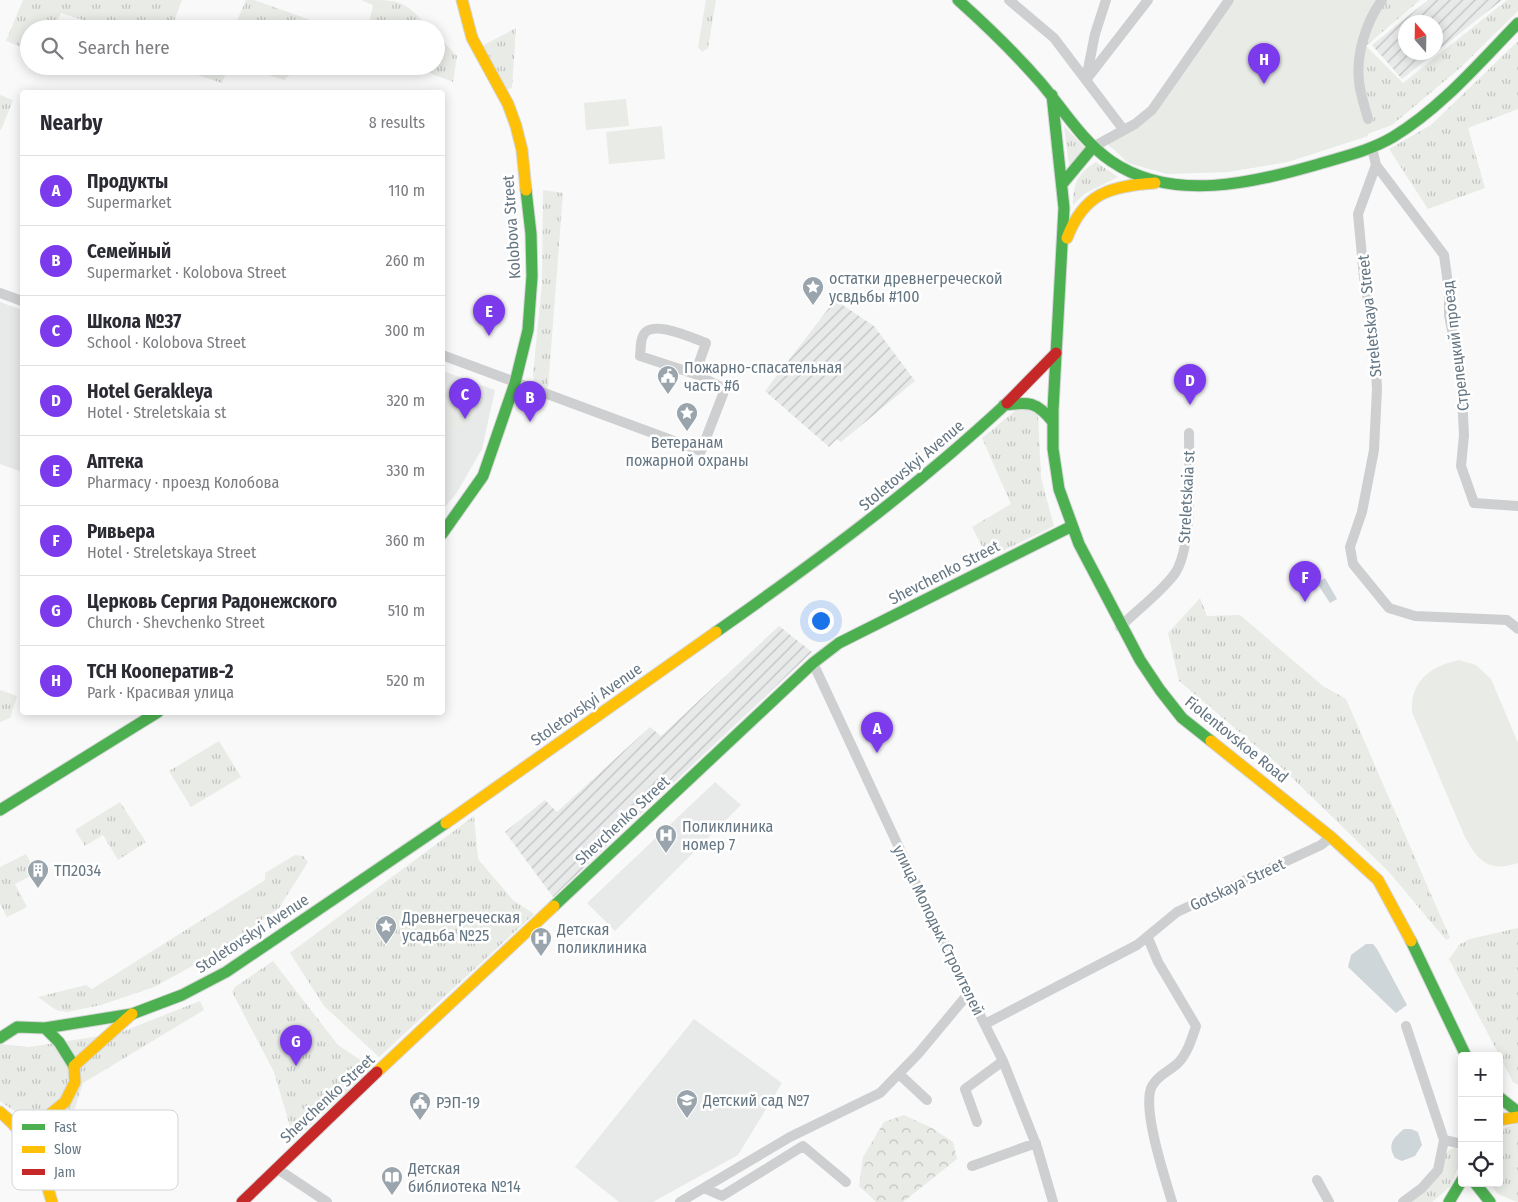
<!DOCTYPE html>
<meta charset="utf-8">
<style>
:root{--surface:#fff;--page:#f2f2f3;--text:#2b2b33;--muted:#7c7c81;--line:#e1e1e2;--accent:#7c3aed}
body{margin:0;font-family:"Fira Sans Condensed",sans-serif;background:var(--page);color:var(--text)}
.controls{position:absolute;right:15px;bottom:15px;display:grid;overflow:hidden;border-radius:5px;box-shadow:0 2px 12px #0003}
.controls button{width:45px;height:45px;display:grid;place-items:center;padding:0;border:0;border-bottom:1px solid var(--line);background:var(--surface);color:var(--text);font:25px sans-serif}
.compass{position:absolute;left:1398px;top:15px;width:45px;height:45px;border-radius:50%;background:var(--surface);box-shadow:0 2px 12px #0003;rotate:340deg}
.you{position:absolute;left:820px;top:620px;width:18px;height:18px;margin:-12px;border:4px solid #fff;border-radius:50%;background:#1a73e8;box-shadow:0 0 0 8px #1a73e833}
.badge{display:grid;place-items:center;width:32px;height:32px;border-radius:50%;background:var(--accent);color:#fff;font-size:16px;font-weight:700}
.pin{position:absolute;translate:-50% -41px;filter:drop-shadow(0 1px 2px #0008)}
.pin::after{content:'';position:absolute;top:26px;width:18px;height:15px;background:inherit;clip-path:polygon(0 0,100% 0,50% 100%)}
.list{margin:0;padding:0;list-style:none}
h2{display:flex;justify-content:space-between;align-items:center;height:65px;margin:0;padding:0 20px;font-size:21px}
h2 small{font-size:16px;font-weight:400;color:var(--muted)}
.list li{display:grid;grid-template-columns:32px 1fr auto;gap:15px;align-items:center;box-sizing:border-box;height:70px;padding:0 20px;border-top:1px solid var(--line)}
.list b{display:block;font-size:19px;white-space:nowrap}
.list p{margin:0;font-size:16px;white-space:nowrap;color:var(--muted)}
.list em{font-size:16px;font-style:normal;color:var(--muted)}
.icon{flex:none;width:28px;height:28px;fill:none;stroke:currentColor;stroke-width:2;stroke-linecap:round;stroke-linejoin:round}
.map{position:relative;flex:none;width:1518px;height:1202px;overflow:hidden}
.search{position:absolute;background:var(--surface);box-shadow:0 2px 12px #0003;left:20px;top:20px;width:425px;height:55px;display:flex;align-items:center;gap:12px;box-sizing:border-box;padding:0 18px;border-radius:28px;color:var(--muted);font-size:19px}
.panel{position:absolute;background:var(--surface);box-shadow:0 2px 12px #0003;left:20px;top:90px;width:425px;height:625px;border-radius:5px}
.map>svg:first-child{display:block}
</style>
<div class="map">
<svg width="1518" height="1202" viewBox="0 0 1518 1202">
<defs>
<pattern id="industrial-furrows" width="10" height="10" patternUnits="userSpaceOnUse" patternTransform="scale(1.25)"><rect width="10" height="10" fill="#e8e9e9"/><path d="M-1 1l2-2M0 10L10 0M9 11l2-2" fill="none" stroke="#c0c1c2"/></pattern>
<pattern id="grass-tufts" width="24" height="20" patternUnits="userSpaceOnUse" patternTransform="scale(1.25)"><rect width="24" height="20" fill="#e8ebe6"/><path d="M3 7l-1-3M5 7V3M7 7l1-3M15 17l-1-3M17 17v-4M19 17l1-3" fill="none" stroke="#c0c3c0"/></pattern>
<pattern id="forest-crowns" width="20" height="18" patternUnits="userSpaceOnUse" patternTransform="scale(1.25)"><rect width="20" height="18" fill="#e8ebe6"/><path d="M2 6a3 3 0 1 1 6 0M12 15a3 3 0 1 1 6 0" fill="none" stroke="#c0c3c0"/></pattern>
</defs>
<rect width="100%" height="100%" fill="#f9f9f9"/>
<!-- built -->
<path fill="#e8e9e9" d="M0,302L22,310V472L0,464Z
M443,371L495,390L482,449L456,494L443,509Z
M715,782L741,805L615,931L587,903Z
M694,1019L782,1083L738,1155L653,1202H619L575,1167Z"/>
<!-- industrial -->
<path fill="url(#industrial-furrows)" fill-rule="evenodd" d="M1428,0H1502L1402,79L1372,45ZM1436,22V52H1406V22Z
M835,300L874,326L915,381L841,442L837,439L829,447L765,391Z
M779,626L812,652L553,897L505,832L545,800L557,812L650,727L661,736Z"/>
<!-- grass -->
<path fill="url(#grass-tufts)" d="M23,0H182L171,29H111L61,13L53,29H29V50L6,41Z
M246,0H254L316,22L313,29H250L236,23Z
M361,0C404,0 402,0 431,29H368L373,5Z
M706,0H716L708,48L702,52L698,47Z
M1365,0H1420L1366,46L1403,83L1507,0H1518V11L1459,69L1392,125L1359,137L1135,164L1109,146L1118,136Z
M516,28L512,88L505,90L482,46Z
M436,34L457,56L453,82L412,66H436Z
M1518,41V109L1468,128L1485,188L1428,209L1389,149L1431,125Z
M170,66H208L225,75L222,83Z
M266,66H299L284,80L265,74Z
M0,95L13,100L1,130H0Z
M1064,126L1086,149L1069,166Z
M1096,162L1118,177L1084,194L1073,205C1073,183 1078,173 1096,162Z
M543,190L563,193L548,388L535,386L533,374L542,284Z
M1021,406L1038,415L1041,478L1054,526L988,558L972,527L1011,504L982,438Z
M1200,598L1207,616L1240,615L1323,686L1346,699L1450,938L1446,940L1389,872L1281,767L1179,681L1168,633Z
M0,690L17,696L10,718L0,722Z
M219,741L241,777L191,807L169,771Z
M120,802L146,842L118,860L103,835L85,846L75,830Z
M474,816L478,859L513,900L534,914L379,1057L324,1006L290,953Z
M26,854L36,873L15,884L27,907L7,917L0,904V867Z
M295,855L303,856L308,862L279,908L218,952L154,987L101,1005L67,1012L56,1010L38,997L86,985L92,989L265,880V873Z
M1518,928V1085L1513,1082L1449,959L1460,944L1470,939Z
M273,961L338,1045L365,1063L370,1071L294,1140L274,1072L232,992L235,987Z
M200,1001L204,1010L83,1083L63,1146L0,1101V1044L29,1047L119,1033Z
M1518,1123V1202H1517L1498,1194L1489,1183H1499V1130Z
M1456,1148L1462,1156L1451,1186L1432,1202H1408L1450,1149Z"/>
<!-- forest -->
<path fill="url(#forest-crowns)" d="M904,1115L932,1128L953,1142L957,1159L903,1202H876L859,1186L863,1157L884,1122Z"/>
<!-- garden -->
<path fill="#e8ebe6" d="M1235,0H1377L1361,32L1354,81L1368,136L1288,162L1228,172L1167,174L1128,163L1107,143L1144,126Z
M626,99L629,126L586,130L584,103Z
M662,126L665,159L609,164L606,132Z
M442,379C460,385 468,389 474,407C470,422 460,434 443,430Z
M1459,660L1476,665L1491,679L1518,743V863C1488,873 1477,860 1464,835L1412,712C1410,680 1432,666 1459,660Z"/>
<!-- water -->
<path fill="#ced6d9" d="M1325,578L1337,599L1330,603L1317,583Z
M1366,944H1373L1377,949L1407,1005L1396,1013L1348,967L1351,955Z
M1404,1129H1411L1418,1132L1422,1145L1415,1156L1402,1161L1395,1158C1387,1145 1393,1138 1404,1129Z"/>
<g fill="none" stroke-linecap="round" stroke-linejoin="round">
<!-- fast casing -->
<g stroke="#d5d6d7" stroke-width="13">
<path id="fast" d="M958,0C987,26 1015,53 1041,83C1063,109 1082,141 1111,161C1172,203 1253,183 1319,164C1345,156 1369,151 1393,137C1441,108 1479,63 1518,23
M1052,95L1064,208L1053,410V449L1059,489L1079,544L1140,660L1160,690L1182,718L1211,741
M1063,183L1093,147
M1004,405C1029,402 1036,401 1053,422
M442,534L483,476L515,383L528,330L532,276L531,234L526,190
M716,632C817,561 916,488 1007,403
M0,810L158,712
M554,906L813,663L839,643L1070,527
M1411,941L1466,1056
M45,1028L59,1042L74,1066
M0,1038L17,1027L45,1028L132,1014L182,995L226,972L446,823
M1499,1097L1518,1112
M1475,1183L1490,1202
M1449,1202L1462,1180"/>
</g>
<!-- slow casing -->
<g stroke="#d5d6d7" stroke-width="13">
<path id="slow" d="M462,0L472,38L508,104L516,126L522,150L526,190
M1067,238C1084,193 1110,186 1155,183
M1211,741L1331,837L1378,880L1411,941
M446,823L716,632
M377,1072L554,906
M0,1112C30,1136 42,1166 52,1202
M1499,1120L1518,1117
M16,1123L44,1119L65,1102L75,1082L74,1066L132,1014
M41,1161L44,1119"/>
</g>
<!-- jam casing -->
<g stroke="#d5d6d7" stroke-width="13">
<path id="jam" d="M1007,403L1056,353
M242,1202L377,1072"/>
</g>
<!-- street -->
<path stroke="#cecfd0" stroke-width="10" d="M1009,0L1054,38L1123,129
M1086,79L1095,34L1106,0
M1086,80L1148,0
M1368,119C1365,107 1360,94 1359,81C1356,54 1366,22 1382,0
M1093,147L1135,124L1152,110L1229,0
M1372,148L1376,165L1358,214L1364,277L1374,337L1377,389L1374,450L1362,512L1350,547L1353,564L1389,608L1415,616L1507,620L1518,629
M1376,165L1444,255L1449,291V315L1461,376L1464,435L1461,466L1474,503L1518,506
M0,293L22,301
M442,355L701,451L725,389L695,374L706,343C692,338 650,318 643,336C640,341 641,350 640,356L695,374
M1120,627C1137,610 1158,595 1173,576C1194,551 1189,467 1189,433
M813,663L937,929L1003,1061L1037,1147L1053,1202
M1148,938L1158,962L1196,1026C1192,1038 1187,1055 1177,1064C1168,1072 1159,1074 1152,1086C1141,1107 1165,1178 1172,1202
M985,1024L1137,945L1177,912L1321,845L1331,837
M899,1074L927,1100
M977,1122L965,1089L1003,1061
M1444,1140L1462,1144
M972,1166L1036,1143
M276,1168L327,1202
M1317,1180L1329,1202
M704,1188L722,1196L803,1146L846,1182
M680,1202L790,1137L880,1093L918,1054L968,994
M1403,1202L1422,1188L1438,1170L1444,1140L1406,1026"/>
<!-- fast -->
<use href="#fast" stroke="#4caf50" stroke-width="11"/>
<!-- slow -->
<use href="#slow" stroke="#ffc107" stroke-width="11"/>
<!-- jam -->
<use href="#jam" stroke="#c62828" stroke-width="11"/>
</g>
<!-- icons -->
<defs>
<g id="sight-pin" transform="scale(1.125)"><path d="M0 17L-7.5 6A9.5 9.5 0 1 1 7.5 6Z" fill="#99a4ac" stroke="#fff"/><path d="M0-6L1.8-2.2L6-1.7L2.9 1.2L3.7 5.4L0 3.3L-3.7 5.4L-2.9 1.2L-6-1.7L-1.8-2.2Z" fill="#fff"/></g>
<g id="civic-pin" transform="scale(1.125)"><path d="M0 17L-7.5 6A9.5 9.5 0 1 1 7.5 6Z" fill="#99a4ac" stroke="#fff"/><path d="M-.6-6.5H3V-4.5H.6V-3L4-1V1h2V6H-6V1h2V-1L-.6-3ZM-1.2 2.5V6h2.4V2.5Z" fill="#fff"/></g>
<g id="hospital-pin" transform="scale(1.125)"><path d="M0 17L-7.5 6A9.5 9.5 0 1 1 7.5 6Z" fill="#99a4ac" stroke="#fff"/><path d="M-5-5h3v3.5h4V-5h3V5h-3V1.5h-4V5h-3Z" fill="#fff"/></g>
<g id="building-pin" transform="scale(1.125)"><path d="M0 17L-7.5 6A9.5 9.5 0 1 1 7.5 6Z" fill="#99a4ac" stroke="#fff"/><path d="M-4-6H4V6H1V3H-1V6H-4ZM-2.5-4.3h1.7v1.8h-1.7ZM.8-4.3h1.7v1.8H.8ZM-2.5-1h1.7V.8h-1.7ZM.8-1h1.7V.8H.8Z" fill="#fff"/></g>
<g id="school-pin" transform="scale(1.125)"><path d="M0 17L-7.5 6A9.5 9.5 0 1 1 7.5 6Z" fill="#99a4ac" stroke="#fff"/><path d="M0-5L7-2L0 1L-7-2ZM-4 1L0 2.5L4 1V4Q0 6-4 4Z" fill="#fff"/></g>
<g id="library-pin" transform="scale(1.125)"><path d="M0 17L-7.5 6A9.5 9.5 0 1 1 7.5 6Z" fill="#99a4ac" stroke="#fff"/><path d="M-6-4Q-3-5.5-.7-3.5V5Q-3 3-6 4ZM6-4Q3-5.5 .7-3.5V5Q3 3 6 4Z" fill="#fff"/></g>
</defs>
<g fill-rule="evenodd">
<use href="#sight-pin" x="813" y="287"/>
<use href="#civic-pin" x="668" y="376"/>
<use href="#sight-pin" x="687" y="413"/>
<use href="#hospital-pin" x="666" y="835"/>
<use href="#building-pin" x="38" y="870"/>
<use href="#sight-pin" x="386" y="926"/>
<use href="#hospital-pin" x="541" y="938"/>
<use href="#school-pin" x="687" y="1100"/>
<use href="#civic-pin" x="420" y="1102"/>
<use href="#library-pin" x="392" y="1177"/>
</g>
<g text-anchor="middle" stroke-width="5" stroke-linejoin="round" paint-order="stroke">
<!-- street labels -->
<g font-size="16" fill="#657683" stroke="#fff">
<text transform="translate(511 227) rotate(-94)" y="6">Kolobova Street</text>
<text transform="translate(1369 316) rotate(-96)" y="6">Streletskaya Street</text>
<text transform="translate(1455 346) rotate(-97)" y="6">Стрелецкий проезд</text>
<text transform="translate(911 465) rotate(-40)" y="6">Stoletovskyi Avenue</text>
<text transform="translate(1186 497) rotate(-87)" y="6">Streletskaia st</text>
<text transform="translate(944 572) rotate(-27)" y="6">Shevchenko Street</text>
<text transform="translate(586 704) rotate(-35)" y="6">Stoletovskyi Avenue</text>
<text transform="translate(1237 739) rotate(39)" y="6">Fiolentovskoe Road</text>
<text transform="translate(622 820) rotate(-43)" y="6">Shevchenko Street</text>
<text transform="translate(1237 884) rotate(-25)" y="6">Gotskaya Street</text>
<text transform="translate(939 930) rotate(64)" y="6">улица Молодых Строителей</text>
<text transform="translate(252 933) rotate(-33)" y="6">Stoletovskyi Avenue</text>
<text transform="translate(327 1098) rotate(-43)" y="6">Shevchenko Street</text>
</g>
<!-- poi labels -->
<g font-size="16" fill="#657683" stroke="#fff" text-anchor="start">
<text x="829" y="284">остатки древнегреческой<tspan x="829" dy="18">усвдьбы #100</tspan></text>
<text x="684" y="373">Пожарно-спасательная<tspan x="684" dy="18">часть #6</tspan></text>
<text x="687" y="448" text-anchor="middle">Ветеранам<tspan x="687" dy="18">пожарной охраны</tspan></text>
<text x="682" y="832">Поликлиника<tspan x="682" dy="18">номер 7</tspan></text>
<text x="54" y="876">ТП2034</text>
<text x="402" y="923">Древнегреческая<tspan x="402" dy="18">усадьба №25</tspan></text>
<text x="557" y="935">Детская<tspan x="557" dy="18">поликлиника</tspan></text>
<text x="703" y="1106">Детский сад №7</text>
<text x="436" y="1108">РЭП-19</text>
<text x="408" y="1174">Детская<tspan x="408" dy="18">библиотека №14</tspan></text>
</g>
</g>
<!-- legend -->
<rect x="12" y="1110" width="166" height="80" rx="8" fill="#fff" stroke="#d1d6da" stroke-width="1"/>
<rect x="22" y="1124" width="23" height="6" fill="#4caf50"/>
<rect x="22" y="1146" width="23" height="7" fill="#ffc107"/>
<rect x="22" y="1169" width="23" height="6" fill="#c62828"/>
<g font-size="14" fill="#657683">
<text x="54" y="1132">Fast</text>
<text x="54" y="1154">Slow</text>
<text x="54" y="1177">Jam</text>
</g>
</svg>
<div class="controls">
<button>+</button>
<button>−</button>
<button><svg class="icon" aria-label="locate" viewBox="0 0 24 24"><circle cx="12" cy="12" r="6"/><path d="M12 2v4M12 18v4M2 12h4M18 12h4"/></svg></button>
</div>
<svg class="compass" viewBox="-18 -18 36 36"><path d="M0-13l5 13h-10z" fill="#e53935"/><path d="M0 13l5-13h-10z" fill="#7c7c81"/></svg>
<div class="you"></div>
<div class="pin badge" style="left:877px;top:753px">A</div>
<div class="pin badge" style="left:530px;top:422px">B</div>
<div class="pin badge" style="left:465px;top:419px">C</div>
<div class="pin badge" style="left:1190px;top:405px">D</div>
<div class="pin badge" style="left:489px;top:336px">E</div>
<div class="pin badge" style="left:1305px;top:602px">F</div>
<div class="pin badge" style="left:296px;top:1066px">G</div>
<div class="pin badge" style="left:1264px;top:84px">H</div>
<div class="search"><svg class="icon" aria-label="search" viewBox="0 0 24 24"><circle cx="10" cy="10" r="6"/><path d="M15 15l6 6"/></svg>Search here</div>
<section class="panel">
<h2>Nearby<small>8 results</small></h2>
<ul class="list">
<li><span class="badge">A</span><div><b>Продукты</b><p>Supermarket</p></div><em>110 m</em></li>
<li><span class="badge">B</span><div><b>Семейный</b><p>Supermarket · Kolobova Street</p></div><em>260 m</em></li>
<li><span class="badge">C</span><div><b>Школа №37</b><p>School · Kolobova Street</p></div><em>300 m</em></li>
<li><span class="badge">D</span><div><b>Hotel Gerakleya</b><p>Hotel · Streletskaia st</p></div><em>320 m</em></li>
<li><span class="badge">E</span><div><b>Аптека</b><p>Pharmacy · проезд Колобова</p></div><em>330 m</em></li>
<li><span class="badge">F</span><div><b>Ривьера</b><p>Hotel · Streletskaya Street</p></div><em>360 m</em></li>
<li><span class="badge">G</span><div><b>Церковь Сергия Радонежского</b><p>Church · Shevchenko Street</p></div><em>510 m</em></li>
<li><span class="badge">H</span><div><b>ТСН Кооператив-2</b><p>Park · Красивая улица</p></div><em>520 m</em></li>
</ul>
</section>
</div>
